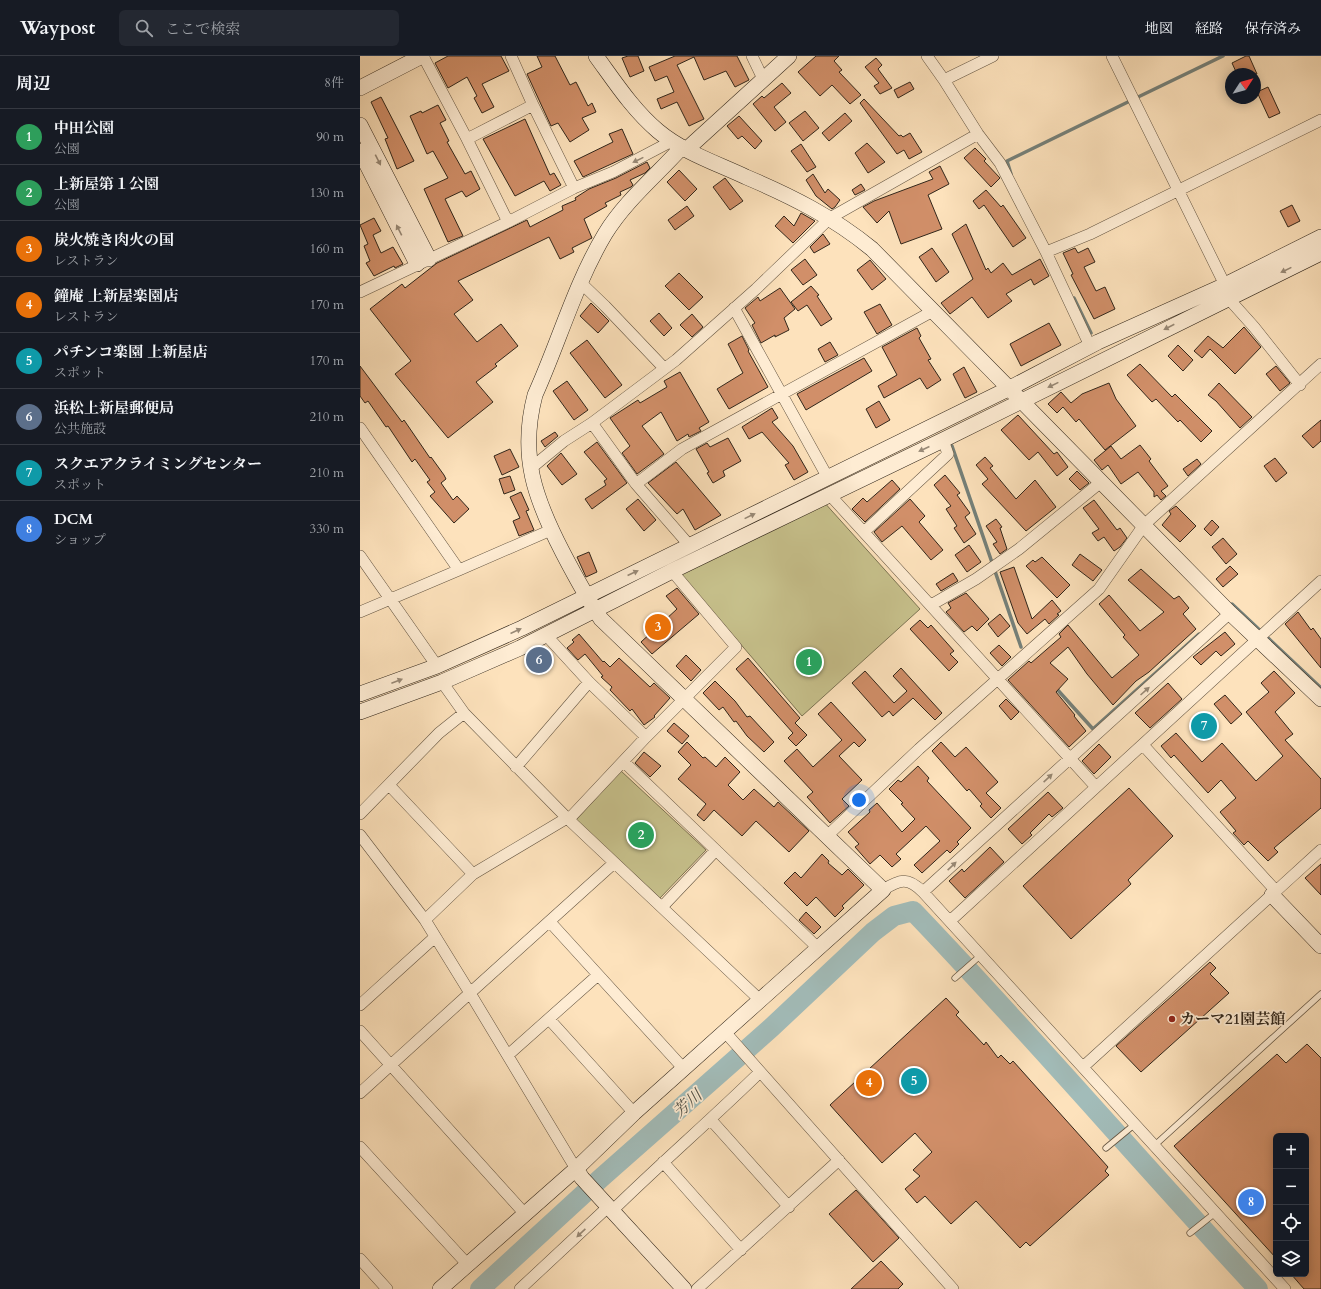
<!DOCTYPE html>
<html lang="ja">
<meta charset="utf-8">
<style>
:root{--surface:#171b24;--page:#242831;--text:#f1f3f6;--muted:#9ea1a6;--line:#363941;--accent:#c59692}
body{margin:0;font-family:Cardo,"Noto Serif JP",serif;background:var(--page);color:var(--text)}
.controls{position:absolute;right:12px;bottom:12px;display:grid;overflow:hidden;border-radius:6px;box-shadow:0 2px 10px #0003}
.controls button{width:36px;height:36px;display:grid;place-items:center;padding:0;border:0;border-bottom:1px solid var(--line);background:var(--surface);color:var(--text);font:20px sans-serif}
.compass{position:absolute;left:865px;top:12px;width:36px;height:36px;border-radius:50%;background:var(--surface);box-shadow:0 2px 10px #0003;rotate:54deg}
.you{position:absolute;left:499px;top:744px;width:14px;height:14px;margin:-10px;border:3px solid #fff;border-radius:50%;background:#1a73e8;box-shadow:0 0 0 6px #1a73e833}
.badge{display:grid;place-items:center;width:26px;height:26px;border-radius:50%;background:var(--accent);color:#fff;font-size:13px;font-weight:700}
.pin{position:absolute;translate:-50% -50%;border:2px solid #fff;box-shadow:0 1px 4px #0006}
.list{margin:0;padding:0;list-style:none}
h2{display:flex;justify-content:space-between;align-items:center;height:52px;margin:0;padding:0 16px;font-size:17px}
h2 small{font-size:13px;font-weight:400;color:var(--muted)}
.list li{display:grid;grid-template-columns:26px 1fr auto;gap:12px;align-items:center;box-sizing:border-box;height:56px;padding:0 16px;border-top:1px solid var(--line)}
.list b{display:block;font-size:15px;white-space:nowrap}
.list p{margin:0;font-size:13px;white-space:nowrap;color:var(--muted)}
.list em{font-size:13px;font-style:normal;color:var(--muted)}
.icon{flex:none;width:22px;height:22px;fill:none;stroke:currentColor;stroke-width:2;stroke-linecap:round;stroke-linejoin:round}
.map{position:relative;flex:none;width:961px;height:1233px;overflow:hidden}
header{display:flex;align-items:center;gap:24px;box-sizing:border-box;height:56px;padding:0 20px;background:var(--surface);border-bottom:1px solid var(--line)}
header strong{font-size:19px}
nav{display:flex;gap:22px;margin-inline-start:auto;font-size:14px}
.search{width:280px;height:36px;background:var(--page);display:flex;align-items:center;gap:10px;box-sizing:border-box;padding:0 14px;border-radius:6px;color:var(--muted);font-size:15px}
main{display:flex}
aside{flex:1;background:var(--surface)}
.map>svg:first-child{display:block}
</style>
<header>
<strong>Waypost</strong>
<div class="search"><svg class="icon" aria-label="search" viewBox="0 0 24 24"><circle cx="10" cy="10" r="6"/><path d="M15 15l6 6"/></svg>ここで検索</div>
<nav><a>地図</a><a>経路</a><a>保存済み</a></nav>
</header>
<main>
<aside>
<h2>周辺<small>8件</small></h2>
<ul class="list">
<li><span class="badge" style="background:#2e9e5b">1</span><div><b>中田公園</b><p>公園</p></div><em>90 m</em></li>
<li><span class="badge" style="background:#2e9e5b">2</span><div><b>上新屋第１公園</b><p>公園</p></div><em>130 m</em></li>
<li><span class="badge" style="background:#e8710a">3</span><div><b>炭火焼き肉火の国</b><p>レストラン</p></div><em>160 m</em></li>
<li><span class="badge" style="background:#e8710a">4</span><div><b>鐘庵 上新屋楽園店</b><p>レストラン</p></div><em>170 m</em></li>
<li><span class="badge" style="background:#0f9aa8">5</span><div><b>パチンコ楽園 上新屋店</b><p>スポット</p></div><em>170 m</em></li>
<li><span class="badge" style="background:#5c6f8a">6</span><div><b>浜松上新屋郵便局</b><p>公共施設</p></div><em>210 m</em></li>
<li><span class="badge" style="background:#0f9aa8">7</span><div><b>スクエアクライミングセンター</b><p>スポット</p></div><em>210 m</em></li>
<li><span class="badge" style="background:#3f7fe0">8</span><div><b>DCM</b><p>ショップ</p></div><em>330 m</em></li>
</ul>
</aside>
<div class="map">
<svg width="961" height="1233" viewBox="0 0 961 1233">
<rect width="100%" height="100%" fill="#fde2bc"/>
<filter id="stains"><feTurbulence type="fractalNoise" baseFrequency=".005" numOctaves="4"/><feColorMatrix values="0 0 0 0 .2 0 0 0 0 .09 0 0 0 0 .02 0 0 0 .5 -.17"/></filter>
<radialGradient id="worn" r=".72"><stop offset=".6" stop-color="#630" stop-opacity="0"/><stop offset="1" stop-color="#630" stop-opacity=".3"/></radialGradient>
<!-- green -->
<path fill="#c7c18c" stroke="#7c7453" d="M463,445L560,553L442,660L319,516Z
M261,715L346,794L300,842L216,764Z"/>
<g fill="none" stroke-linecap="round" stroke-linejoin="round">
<!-- stream -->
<path stroke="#758079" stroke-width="3.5" d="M776,42L863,0
M651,118L647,105L772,44
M714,242L731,277
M592,390L661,591
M869,551L872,548L961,632
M695,631L733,673L839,578"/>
<!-- river -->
<path stroke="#a2bcb9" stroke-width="20" d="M120,1233L241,1122L412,971L513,876L534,860L553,855C671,978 782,1108 898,1233"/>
</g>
<!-- building -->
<path fill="#d18f69" stroke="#31261a" d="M88,0H141L149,15L122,28L134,51L122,57L114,42L117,40L107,21L88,32L75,7Z
M177,0H195L210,29L216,26L228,50L232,47L236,56L222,62L229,74L210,86L198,67L191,70L167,18L182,11Z
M268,0H278L284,15L270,21L262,2Z
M315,0H377L389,24L375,31L366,15L344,24L334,1L317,9L344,63L329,70L317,46L301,53L297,43L314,36L307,20L295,25L289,11Z
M456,0H479L474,5L482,14L479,16L501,39L490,48L472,29L460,40L438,16Z
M886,0H889L897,18H877L872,7Z
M516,2L522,9L518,13L532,32L520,38L514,30L519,27L505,11Z
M550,26L554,33L538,42L534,34Z
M422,27L431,37L414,51L426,66L415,75L393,48L402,40L404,42Z
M908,31L920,57L909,62L897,36Z
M21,41L54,105L37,113L25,83L28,82L11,46Z
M504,43L539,80L541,79L543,81L550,77L562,96L549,103L544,94L537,98L500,47Z
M78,49L86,64L80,67L89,85L87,86L105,118L111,115L120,133L106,141L102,135L85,143L103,180L88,186L64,133L88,122L73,95L67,98L50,60L61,55L62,57Z
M445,55L459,72L443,85L429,67Z
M485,57L492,65L469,85L462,77Z
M379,60L402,85L395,93L382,80L378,83L367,70Z
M165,63L190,119L194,117L201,129L190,135L184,125L155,140L123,83Z
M262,73L273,98L223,121L214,105L253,86L249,78Z
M507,87L525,106L508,117L495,97Z
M441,88L456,111L447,116L431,95Z
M615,92L626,103L624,105L640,122L631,131L604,102Z
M287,106L290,112L285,117L270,124L273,129L271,131L260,136L261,139L245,147L247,150L224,163L232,182L212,192L214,196L200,203L189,181L98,225L113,244L94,258L117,286L141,268L158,290L135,308L137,310L116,326L133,346L88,382L35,318L51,305L10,253L42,228L45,232L77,207L167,164L170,171L203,154L202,150L216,144L215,142L229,133L256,122Z
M580,110L589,128L568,139L582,173L541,188L529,155L517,167L503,151L514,145L573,123L569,116Z
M319,114L337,133L325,145L307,126Z
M453,118L465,137L468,133L480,144L475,151L472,153L456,140L446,124Z
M365,122L383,145L370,154L353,131Z
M501,128L505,134L495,139L492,134Z
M626,134L641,151L643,149L666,182L653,191L624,149L619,153L613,145Z
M932,149L940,165L928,171L920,155Z
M327,150L334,160L315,174L308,164Z
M441,157L455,165L433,187L415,170L424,160L434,170Z
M14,162L21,175L13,179L21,197L33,191L43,208L35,212L34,210L14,220L6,207L10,205L4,190L8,188L0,169Z
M606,168L626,214L628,212L631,217L643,207L652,219L680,203L689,220L674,229L671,223L646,238L652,245L628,262L612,241L590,258L581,247L613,223L592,178Z
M463,178L470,188L454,197L450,191Z
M572,192L589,216L576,226L559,201Z
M715,192L718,197L728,192L735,206L724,211L736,235L745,231L755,253L734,263L711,219L713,218L703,197Z
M445,203L457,219L443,229L431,214Z
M510,204L526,223L512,234L497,214Z
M319,217L343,241L329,254L305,230Z
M451,230L459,239L457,240L472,263L461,270L447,249L438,255L431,246Z
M420,232L435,253L424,262L429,274L415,281V279L401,287L392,269L395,267L385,252L398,241L400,245Z
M231,247L249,265L238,277L220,260Z
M520,248L532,269L517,278L504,256Z
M299,257L312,272L304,280L290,265Z
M332,258L343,271L332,281L320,269Z
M689,267L701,289L661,310L650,288Z
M884,271L901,291L875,318L850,293L842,302L834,295L848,280L863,292Z
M557,272L561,280L559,282L571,303L568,304L581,324L567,333L560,322L524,342L518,330L537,319L522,291Z
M382,280L389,294L388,295L408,331L369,353L357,333L383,317L368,288Z
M227,284L262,329L245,342L210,297Z
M470,286L478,299L465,306L458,293Z
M818,289L833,304L823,315L808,300Z
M504,302L512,315L446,354L437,338Z
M780,308L812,341L815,338L852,375L841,386L820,364L818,366L796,343L792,346L767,319Z
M0,310L42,366L44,364L70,402L71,401L84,419L86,423L81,427L93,444L97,440L109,453L94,467L70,440L75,436L67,426L70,424L55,403L52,406L28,370L26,371L8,345L5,347L0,340Z
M916,310L930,327L920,335L906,318Z
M604,311L617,336L605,342L593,318Z
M320,316L349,366L339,372L341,375L329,381L328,378L317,385L301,356L282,370L304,398L277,418L262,397L270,390L250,362L278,344L280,347L307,331L304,325Z
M207,325L228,354L214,364L193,335Z
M749,327L756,343L776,370L745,394L719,363L716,366L703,351L697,357L688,348L701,336L711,347L722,338Z
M859,327L892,361L880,372L856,345L848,339Z
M519,345L530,364L516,372L506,353Z
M412,352L418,362L412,366L433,390L448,416L434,424L425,409L429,407L402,376L389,383L382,371Z
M658,359L694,398L697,396L708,411L697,420L678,396L669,404L641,374Z
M961,364V385L953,392L942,380Z
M195,376L198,380L185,391L181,385Z
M368,382L381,405L363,415L365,420L353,427L347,417L349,416L336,393L347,387L350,391Z
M237,386L267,427L232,453L225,443L246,429L244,425L247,423L224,396Z
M780,389L791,403L789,405L808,430L801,435L806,440L801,444L797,439L794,441V436L778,416L761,428L748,409L742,414L734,404L751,390L761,403Z
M150,393L159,411L142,419L134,400Z
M201,397L217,418L202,429L187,410Z
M625,401L633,410L630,412L656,443L675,424L696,451L666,475L622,428L628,423L616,409Z
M915,402L927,417L916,426L904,410Z
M837,403L841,408L828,420L823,413Z
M316,406L361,459L335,474L323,453L317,458L288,427Z
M717,415L729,427L720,434L709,423Z
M585,419L600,437L597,439L610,457L605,461L616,478L604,487L594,472L597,470L586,453L591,450L574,429Z
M150,420L155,434L144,438L139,423Z
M532,424L540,433L505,466L492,453L503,442L507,446Z
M161,436L169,454L166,455L174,474L159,480L153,465L160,462L150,441Z
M278,443L296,464L284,475L266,453Z
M550,443L565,460L559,466L583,494L571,504L542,470L522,486L514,476Z
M734,444L757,474L760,472L767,482L760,491L754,495L744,481L738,485L732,477L739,473L723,452Z
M816,450L836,470L820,486L802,469L811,458L809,455Z
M636,463L642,471L640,472L647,493L640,498L633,488L637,486L626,470Z
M852,464L859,471L851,480L844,473Z
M863,482L877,498L866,508L852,491Z
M609,489L621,506L607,516L595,499Z
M229,496L237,516L226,521L217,501Z
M720,498L742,514L733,525L712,509Z
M682,501L710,529L697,542L666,510L673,504L675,506Z
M870,510L878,518L863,531L856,523Z
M654,511L672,563L692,544L701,555L697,558L699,559L689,568L685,563L667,578L658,567L640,516Z
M781,513L814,543L819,540L829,552L823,558L836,573L789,616L776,625L753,649L727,618L708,591L690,607L708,623L696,636L715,659L714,660L726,675L709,691L648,624L669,605L671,607L701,581L699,578L708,569L752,622L779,599L763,581L765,579L739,548L749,539L780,575L804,556L768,524Z
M593,517L598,525L581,535L576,528Z
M317,532L339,558L292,598L281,586L317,553L306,540Z
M606,537L629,563L617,575L612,570L604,576L586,556L591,552L588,547Z
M938,556L951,574L953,572L961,583V612L925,568Z
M640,558L650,570L638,581L628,568Z
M560,564L568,572L571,569L594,595L590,598L598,606L589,615L550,573Z
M865,576L875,588L861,600L856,595L841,609L833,601Z
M219,578L243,606L244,605L250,611L259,602L290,631L294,627L310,642L294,660L295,661L284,669L272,653L270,655L250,634L252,631L241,621L243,620L225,598L218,604L207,592L214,586L212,584Z
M639,589L651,601L642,610L630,597Z
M326,599L341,614L331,625L316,610Z
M388,602L440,662L435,667L447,679L436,690L428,682L433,677L376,613Z
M541,612L582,657L575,664L553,642L533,660L529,655L522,661L492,627L505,615L534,647L547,635L533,620Z
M914,615L935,637L915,656L933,678L925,684L961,723V752L914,792L918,796L908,805L888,785L884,789L873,777L876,775L860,756L876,742L861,724L848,737L814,699L811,702L801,690L816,677L842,706L862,687L896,725L923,700L886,656L909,636L901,627Z
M355,625L375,645L387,661L390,660L414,686L404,696L387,680L376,665L374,666L363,651L359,654L343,637Z
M808,627L822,643L790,672L775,657Z
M865,639L882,658L871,668L854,648Z
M646,643L659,656L651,664L639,650Z
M471,646L506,684L499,691L494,686L479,700L502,724L482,743L489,750L470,767L447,741L453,736L424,705L437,693L453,711L482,684L458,658Z
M314,667L329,680L322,688L307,675Z
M327,686L343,702L345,701L356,711L365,701L380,716L368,729L383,744L394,733L414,751L418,746L449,775L429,796L396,765L382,780L354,754L344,765L337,759L346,748L318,723L331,709L318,696Z
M581,686L595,701L606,691L638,726L626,737L641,752L631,762L620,750L622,748L609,733L607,735L572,695Z
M739,688L751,701L734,718L722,705Z
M284,696L301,710L290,721L275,707Z
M558,710L569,722L567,725L611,772L597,786L599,788L590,797L587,794L562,817L554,809L580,785L566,770L536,798L541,803L532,811L520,799L510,808L495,791L499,788L488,776L510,756L509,754L517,747L542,776L555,763L541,748L543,747L529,733L538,724L541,726Z
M769,732L813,780L768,824L771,828L711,883L663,830Z
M688,736L703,752L692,761L689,758L670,777L672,779L662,788L648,773Z
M630,791L644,806L605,842L589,825L602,813L604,816Z
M462,798L469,805L468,807L482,819L488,813L504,829L482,850L484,852L475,861L456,841L447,850L424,827L435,816L441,822Z
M961,808V839L945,822Z
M446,856L461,871L454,878L439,864Z
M850,906L856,912L850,918L869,937L781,1016L756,990Z
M586,942L599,956L596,959L624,989L626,986L638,1002L641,999L650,1008L653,1005L748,1111L745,1115L749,1119L670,1190L666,1186L660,1192L616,1145L591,1168L565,1140L557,1147L545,1133L560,1120L553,1114L572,1096L555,1077L522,1107L470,1049Z
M947,988L961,1002V1233H944L931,1218H946V1080H916V1202L814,1090L917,998L926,1007Z
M496,1134L539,1182L513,1206L469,1158Z
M521,1205L543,1228L538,1233H491Z"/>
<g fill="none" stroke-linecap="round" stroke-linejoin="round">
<!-- lane casing -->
<g stroke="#645542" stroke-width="7">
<path id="lane" d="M595,922L621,899
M795,1089L961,938
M746,1092L775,1068
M830,1177L855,1157"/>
</g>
<!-- street casing -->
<g stroke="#645542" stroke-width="12">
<path id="street" d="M63,0L107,83L148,166
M151,0L173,49
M392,0L403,23
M567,0L584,24L633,0
M752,0L865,229
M584,24L618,78L640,107L686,196L730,290
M107,83L173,49L214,132
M686,196L730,178L961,64
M221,227L245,250L304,312
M0,236L148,166L214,132L253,116L312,85
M868,242L894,271L940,329
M374,252L468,422
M232,367L276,428L330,490
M0,372L99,514L191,474
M170,413L204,385L232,367L316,304L396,233L470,162L618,78
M276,428L322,393L573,255
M469,438L736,731
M504,476L588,398L583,384
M0,500L77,610
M571,549L616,523L659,493L741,426
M0,556L99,514
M186,579L229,626L286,681
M104,657L207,762L400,944
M783,689L916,835
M264,706L458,892
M156,711L229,626
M29,729L113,818
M0,758L79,677L104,657L82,626
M209,763L286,681L376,591L312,515
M0,779L65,864L110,937L0,1037
M467,780L559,693L739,533L784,469L961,308
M523,834C540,823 548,821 563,836L925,1233
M563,836L870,557
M302,851L356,794
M65,864L113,818L207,762
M590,865L961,525
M190,866L324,1013
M0,949L75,881
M189,963L274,1057
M0,975L165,1158
M365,976L593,1233
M148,999L238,919
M723,1011L961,794
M351,1064L429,1151
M0,1091L108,1209
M303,1106L381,1194
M216,1113L110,937L254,807
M253,1154C301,1107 352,1063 400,1016
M0,1203L27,1233
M160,1233L249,1150
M337,1233L479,1104"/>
</g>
<!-- secondary casing -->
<g stroke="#31261a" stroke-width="16">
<path id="secondary" d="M236,0C255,26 273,54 298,75C323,96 356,107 386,121C431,140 473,161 512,193L870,557L961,643
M0,32L62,0
M0,69L69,203
M326,94L429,0
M0,95L57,208
M0,638L77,610L162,572L650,332L738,286L865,229L961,181
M0,656L82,626L160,592L312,515L583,384L961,197
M912,839L961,890
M216,1113L222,1122L324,1233
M80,1233L216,1113L274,1057L523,834L241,563C227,542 215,520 203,497C175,443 159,400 175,339C199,286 215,228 245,178C265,145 297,119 322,91"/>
</g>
<!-- lane -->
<use href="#lane" stroke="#feecd3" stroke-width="5.5"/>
<!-- street -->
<use href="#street" stroke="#feecd3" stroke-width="11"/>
<!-- secondary -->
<use href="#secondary" stroke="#feecd3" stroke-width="15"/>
</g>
<!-- one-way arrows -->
<defs><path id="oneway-solid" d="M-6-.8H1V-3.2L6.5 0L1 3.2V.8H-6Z"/></defs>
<g fill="#988976">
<use href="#oneway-solid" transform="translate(18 104) rotate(63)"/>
<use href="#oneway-solid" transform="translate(278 104) rotate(154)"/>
<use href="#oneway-solid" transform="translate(39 174) rotate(-117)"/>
<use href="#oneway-solid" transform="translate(926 214) rotate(154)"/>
<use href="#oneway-solid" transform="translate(809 271) rotate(153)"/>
<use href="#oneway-solid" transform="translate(693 329) rotate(154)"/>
<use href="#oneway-solid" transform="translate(564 393) rotate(155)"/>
<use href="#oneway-solid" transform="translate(390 460) rotate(-26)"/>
<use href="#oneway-solid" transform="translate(273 517) rotate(-25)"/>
<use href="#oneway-solid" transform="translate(156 575) rotate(-24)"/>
<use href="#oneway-solid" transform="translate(37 625) rotate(-21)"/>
<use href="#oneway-solid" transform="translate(785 635) rotate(-42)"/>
<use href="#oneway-solid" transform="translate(688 722) rotate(-43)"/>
<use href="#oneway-solid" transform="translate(592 810) rotate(-43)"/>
<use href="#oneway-solid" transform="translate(221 1177) rotate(137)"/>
</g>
<!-- markers -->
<circle fill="#8f2418" stroke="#feecd3" stroke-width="1.5" cx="812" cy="963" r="4"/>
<g text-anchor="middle" stroke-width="3.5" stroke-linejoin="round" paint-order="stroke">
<!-- poi labels -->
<g font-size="15" font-weight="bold" fill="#31261a" stroke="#feecd3" text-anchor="start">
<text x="820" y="968">カーマ21園芸館</text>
</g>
<!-- water labels -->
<g font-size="16" font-style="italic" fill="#53534a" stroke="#feecd3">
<text transform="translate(327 1047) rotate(-42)" y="6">芳川</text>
</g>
</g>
<rect width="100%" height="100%" filter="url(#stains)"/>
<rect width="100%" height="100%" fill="url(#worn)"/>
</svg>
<div class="controls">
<button>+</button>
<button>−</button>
<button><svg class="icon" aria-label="locate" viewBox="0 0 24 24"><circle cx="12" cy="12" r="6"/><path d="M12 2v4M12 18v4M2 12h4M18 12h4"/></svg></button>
<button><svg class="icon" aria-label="layers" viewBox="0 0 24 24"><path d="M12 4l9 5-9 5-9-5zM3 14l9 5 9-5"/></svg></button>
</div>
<svg class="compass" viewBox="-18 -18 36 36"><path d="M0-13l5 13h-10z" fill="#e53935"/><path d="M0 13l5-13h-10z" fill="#9ea1a6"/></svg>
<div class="you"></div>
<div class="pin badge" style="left:449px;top:606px;background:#2e9e5b">1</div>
<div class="pin badge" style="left:281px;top:779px;background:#2e9e5b">2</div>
<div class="pin badge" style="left:298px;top:571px;background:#e8710a">3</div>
<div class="pin badge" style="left:509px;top:1027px;background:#e8710a">4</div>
<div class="pin badge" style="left:554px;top:1025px;background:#0f9aa8">5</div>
<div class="pin badge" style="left:179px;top:604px;background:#5c6f8a">6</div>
<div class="pin badge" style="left:844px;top:670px;background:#0f9aa8">7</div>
<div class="pin badge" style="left:891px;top:1146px;background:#3f7fe0">8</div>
</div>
</main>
